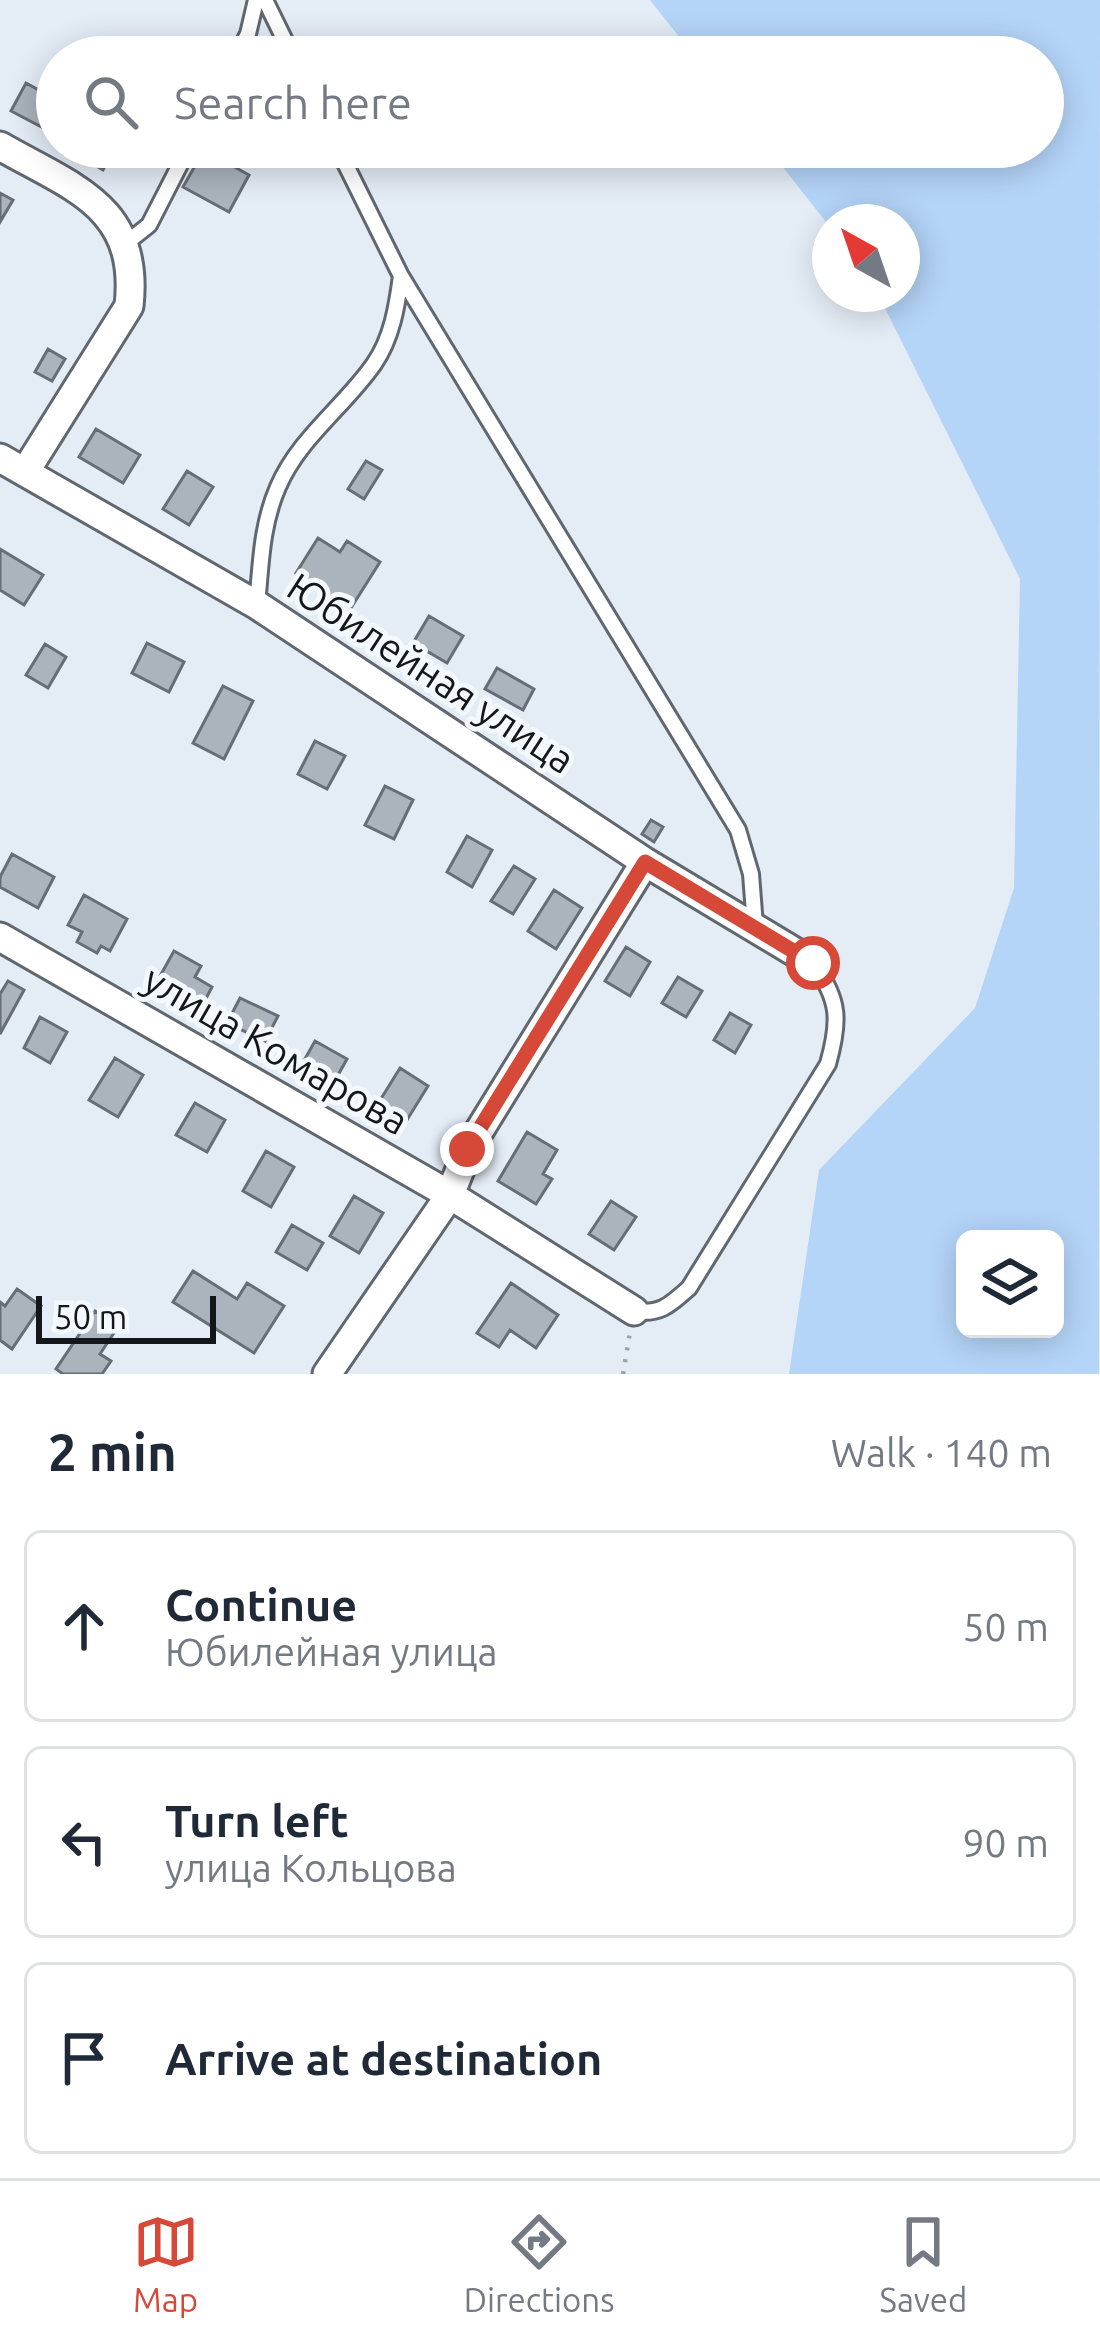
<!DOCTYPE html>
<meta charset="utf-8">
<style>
:root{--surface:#fff;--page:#f2f2f3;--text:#1f2937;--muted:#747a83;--line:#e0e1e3;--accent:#d64938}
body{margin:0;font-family:Ubuntu,sans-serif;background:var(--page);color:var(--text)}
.controls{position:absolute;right:36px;bottom:36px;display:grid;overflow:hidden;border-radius:18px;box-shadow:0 6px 30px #0003}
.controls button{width:108px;height:108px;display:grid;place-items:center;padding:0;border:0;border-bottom:3px solid var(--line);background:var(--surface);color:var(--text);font:60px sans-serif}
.compass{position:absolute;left:812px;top:204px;width:108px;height:108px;border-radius:50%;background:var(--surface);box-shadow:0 6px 30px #0003;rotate:320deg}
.scale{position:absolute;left:36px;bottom:30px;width:180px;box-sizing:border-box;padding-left:12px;border:6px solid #14171a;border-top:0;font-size:33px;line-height:42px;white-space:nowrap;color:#14171a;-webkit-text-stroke:9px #f4f9ff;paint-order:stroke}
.stop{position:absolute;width:36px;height:36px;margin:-27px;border:9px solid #d64938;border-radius:50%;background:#fff}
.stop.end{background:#d64938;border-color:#fff;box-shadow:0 3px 12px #0008}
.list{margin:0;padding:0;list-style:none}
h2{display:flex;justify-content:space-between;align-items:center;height:156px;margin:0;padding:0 48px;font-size:51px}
h2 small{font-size:39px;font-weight:400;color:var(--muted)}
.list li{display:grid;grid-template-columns:78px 1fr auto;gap:36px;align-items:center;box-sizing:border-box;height:192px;margin:0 24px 24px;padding:0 24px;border:3px solid var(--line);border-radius:18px}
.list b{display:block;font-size:45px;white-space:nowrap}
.list p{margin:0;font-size:39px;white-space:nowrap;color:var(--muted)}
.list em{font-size:39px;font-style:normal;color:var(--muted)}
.icon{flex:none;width:66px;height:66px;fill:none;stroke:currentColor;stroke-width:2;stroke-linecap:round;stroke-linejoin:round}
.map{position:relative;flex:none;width:1100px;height:1374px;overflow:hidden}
.search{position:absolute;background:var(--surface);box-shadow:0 6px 30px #0003;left:36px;right:36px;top:36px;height:132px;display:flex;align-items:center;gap:30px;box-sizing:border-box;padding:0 42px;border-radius:66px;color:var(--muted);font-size:45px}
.sheet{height:804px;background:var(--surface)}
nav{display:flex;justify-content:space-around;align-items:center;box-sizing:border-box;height:168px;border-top:3px solid var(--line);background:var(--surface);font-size:33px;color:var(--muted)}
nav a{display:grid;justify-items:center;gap:6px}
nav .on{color:var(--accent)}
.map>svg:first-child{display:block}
</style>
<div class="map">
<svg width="1100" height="1374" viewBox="0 0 1100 1374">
<rect width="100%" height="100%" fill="#e4ecf6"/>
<!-- water -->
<path fill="#b4d4f8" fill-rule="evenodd" d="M650,0H1100L1099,1374H789L819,1170L975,1008L1014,888L1020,579L878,294H902V222H830V227L767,147H1043V57H695ZM965,1239H1055V1329H965Z"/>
<!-- building -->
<path fill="#abb3bc" stroke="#666d76" stroke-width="3" d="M26,83L57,100V120L51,132L11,111Z
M92,147L115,148L103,170L85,159Z
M204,150L249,175L229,212L183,187Z
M0,193L13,200L0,222Z
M48,349L65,359L52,381L35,372Z
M96,429L140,455L123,483L79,457Z
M366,461L382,470L364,499L348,489Z
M187,471L213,487L189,525L163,509Z
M318,538L340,552L347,541L380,562L351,608L296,573Z
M0,549L43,575L24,605L0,590Z
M429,616L463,636L447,663L413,643Z
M147,643L184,662L169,692L132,673Z
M45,644L66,657L48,688L26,675Z
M497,668L534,689L523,710L485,689Z
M223,686L253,701L224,759L193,743Z
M315,741L345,756L327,789L298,774Z
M385,786L413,800L394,839L365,825Z
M651,820L663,827L654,842L642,834Z
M467,836L492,850L472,887L447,872Z
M12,854L54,877L38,908L0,887V877Z
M514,866L535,879L513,914L491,901Z
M554,890L582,908L556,949L528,931Z
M84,895L127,919L110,951L101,946L97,953L77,942L82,932L68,925Z
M626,947L650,962L630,996L605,981Z
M174,951L201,966L195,977L212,987L200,1010L155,985Z
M678,977L702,991L686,1017L662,1003Z
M8,981L24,990L0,1034V994Z
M240,998L278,1016L265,1041L227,1023Z
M730,1013L751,1025L735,1053L714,1040Z
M40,1017L67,1032L50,1063L24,1048Z
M315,1041L347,1059L333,1084L301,1066Z
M115,1058L143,1075L118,1117L89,1100Z
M400,1068L428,1086L402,1128L374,1110Z
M195,1103L225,1120L207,1152L176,1135Z
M527,1132L557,1150L543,1174L552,1179L536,1204L498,1181Z
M266,1151L294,1167L271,1207L243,1191Z
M354,1196L383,1213L359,1253L330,1236Z
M611,1201L636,1217L614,1250L589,1234Z
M292,1225L323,1243L307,1270L276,1252Z
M193,1271L237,1299L247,1283L284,1306L254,1353L173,1302Z
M511,1283L558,1315L536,1348L510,1330L499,1347L477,1333Z
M17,1289L41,1306L12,1349L0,1340V1302L5,1306Z
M95,1311L118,1327L100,1354L111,1361L102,1374H63L56,1369Z"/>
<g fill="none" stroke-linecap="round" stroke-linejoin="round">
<!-- lane casing -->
<g stroke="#60676f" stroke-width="20">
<path id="lane" d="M265,0L293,57
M236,57L248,34L256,0
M337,147L401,276L738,830L751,874L755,926
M125,244L149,225L189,147
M257,605C261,565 261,526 278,487C299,438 344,407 374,364C392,338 397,306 401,276
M634,1311C660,1315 670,1305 689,1288L828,1064C840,1021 840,1000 813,963"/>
</g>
<!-- street casing -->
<g stroke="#60676f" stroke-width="33">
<path id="street" d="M0,146C73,188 140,206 129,306L25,472
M0,458L257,605L645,862L813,963
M0,937L450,1195L634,1311
M327,1374L450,1195L468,1149L645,862"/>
</g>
<!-- path -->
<path stroke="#9ba2a9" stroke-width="4.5" stroke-dasharray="3 9" stroke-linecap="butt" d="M623,1374L630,1332"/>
<!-- lane -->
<use href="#lane" stroke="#fff" stroke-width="14"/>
<!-- street -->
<use href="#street" stroke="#fff" stroke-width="27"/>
</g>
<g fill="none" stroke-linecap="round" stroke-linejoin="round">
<!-- route -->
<path stroke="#d64938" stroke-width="15" d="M467,1149L645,862L813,963"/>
</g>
<g text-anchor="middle" stroke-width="10" stroke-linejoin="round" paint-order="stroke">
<!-- street labels -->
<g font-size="39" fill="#14171a" stroke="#f4f9ff">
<text transform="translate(431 673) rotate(33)" y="14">Юбилейная улица</text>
<text transform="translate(276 1050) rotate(30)" y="14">улица Комарова</text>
</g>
</g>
</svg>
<div class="controls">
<button><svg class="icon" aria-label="layers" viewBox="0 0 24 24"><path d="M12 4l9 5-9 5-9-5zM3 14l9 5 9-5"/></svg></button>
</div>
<svg class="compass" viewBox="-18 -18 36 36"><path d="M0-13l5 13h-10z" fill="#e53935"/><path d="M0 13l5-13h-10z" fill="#747a83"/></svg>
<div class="scale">50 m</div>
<div class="stop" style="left:813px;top:963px"></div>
<div class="stop end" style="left:467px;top:1149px"></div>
<div class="search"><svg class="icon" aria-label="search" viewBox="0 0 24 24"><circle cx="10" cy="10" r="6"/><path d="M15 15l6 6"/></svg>Search here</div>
</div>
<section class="sheet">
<h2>2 min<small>Walk · 140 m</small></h2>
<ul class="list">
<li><svg class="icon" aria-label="ahead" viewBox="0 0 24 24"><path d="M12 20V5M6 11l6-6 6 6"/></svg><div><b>Continue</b><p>Юбилейная улица</p></div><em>50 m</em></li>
<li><svg class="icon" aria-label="left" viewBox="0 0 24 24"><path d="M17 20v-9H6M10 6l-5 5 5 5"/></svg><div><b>Turn left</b><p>улица Кольцова</p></div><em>90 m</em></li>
<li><svg class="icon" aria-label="arrive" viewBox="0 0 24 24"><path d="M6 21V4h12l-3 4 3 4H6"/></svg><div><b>Arrive at destination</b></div></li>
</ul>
</section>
<nav>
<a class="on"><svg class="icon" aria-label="map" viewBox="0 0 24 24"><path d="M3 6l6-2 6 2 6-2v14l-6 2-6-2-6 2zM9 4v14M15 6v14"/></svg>Map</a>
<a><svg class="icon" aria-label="directions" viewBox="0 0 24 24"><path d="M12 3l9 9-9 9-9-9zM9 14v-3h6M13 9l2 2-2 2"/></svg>Directions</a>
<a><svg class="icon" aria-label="saved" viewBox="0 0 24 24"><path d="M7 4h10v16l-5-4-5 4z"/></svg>Saved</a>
</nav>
